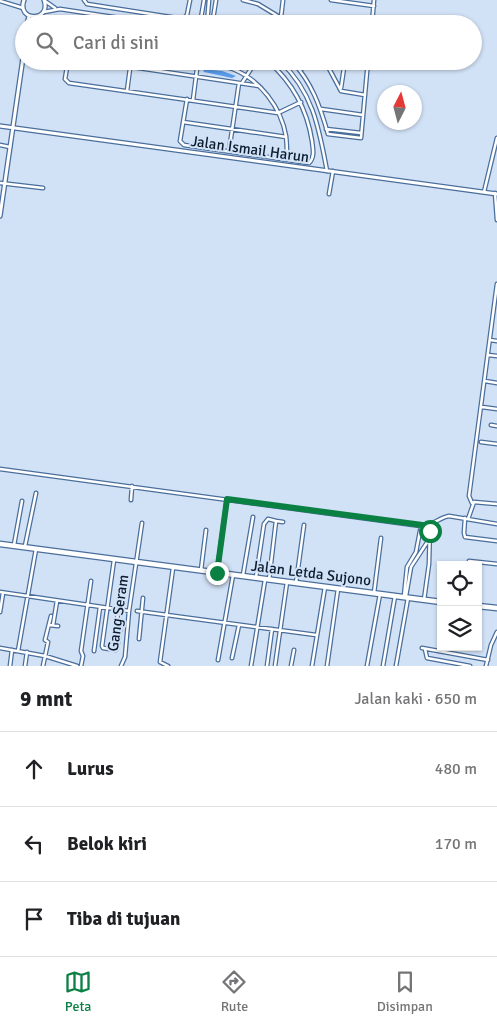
<!DOCTYPE html>
<html lang="id">
<meta charset="utf-8">
<style>
:root{--surface:#fff;--page:#f2f2f2;--text:#202124;--muted:#757577;--line:#e0e0e0;--accent:#0b8043}
body{margin:0;font-family:Signika,sans-serif;background:var(--page);color:var(--text)}
.controls{position:absolute;right:15px;bottom:15px;display:grid;overflow:hidden;border-radius:0px;box-shadow:0 1px 4px #0004}
.controls button{width:45px;height:45px;display:grid;place-items:center;padding:0;border:0;border-bottom:1px solid var(--line);background:var(--surface);color:var(--text);font:25px sans-serif}
.compass{position:absolute;left:377px;top:85px;width:45px;height:45px;border-radius:50%;background:var(--surface);box-shadow:0 1px 4px #0004;rotate:6deg}
.stop{position:absolute;width:15px;height:15px;margin:-11px;border:4px solid #0b8043;border-radius:50%;background:#fff}
.stop.end{background:#0b8043;border-color:#fff;box-shadow:0 1px 5px #0008}
.list{margin:0;padding:0;list-style:none}
h2{display:flex;justify-content:space-between;align-items:center;height:65px;margin:0;padding:0 20px;font-size:21px}
h2 small{font-size:16px;font-weight:400;color:var(--muted)}
.list li{display:grid;grid-template-columns:32px 1fr auto;gap:15px;align-items:center;box-sizing:border-box;height:75px;padding:0 20px;border-top:1px solid var(--line)}
.list b{display:block;font-size:19px;white-space:nowrap}
.list em{font-size:16px;font-style:normal;color:var(--muted)}
.icon{flex:none;width:28px;height:28px;fill:none;stroke:currentColor;stroke-width:2;stroke-linecap:round;stroke-linejoin:round}
.map{position:relative;flex:none;width:497px;height:666px;overflow:hidden}
.search{position:absolute;background:var(--surface);box-shadow:0 1px 4px #0004;left:15px;right:15px;top:15px;height:55px;display:flex;align-items:center;gap:12px;box-sizing:border-box;padding:0 18px;border-radius:28px;color:var(--muted);font-size:19px}
.sheet{height:290px;background:var(--surface)}
nav{display:flex;justify-content:space-around;align-items:center;box-sizing:border-box;height:70px;border-top:1px solid var(--line);background:var(--surface);font-size:14px;color:var(--muted)}
nav a{display:grid;justify-items:center;gap:2px}
nav .on{color:var(--accent)}
.map>svg:first-child{display:block}
</style>
<div class="map">
<svg width="497" height="666" viewBox="0 0 497 666">
<rect width="100%" height="100%" fill="#d1e1f6"/>
<!-- water -->
<path fill="#589beb" d="M141,61H158L190,66L191,70L168,69L148,64H141Z
M203,69L222,71L236,76L232,78L204,72Z"/>
<g fill="none" stroke-linecap="round" stroke-linejoin="round">
<!-- minor casing -->
<g stroke="#4a6e9b" stroke-width="5">
<path id="minor" d="M84,0L87,4L183,19L187,15L190,0
M216,0L213,19L216,23L220,24
M243,0L258,4L291,24
M331,0L374,6
M0,1L23,8
M45,1L55,8
M44,12L60,9L159,24
M281,17L283,0
M285,18L320,24
M73,24L77,19L108,24
M200,24L204,0
M207,24L209,0
M372,24L374,0
M68,61L65,79L69,83L278,113L301,102
M92,61L259,86
M183,61C198,64 219,64 233,69C260,80 281,107 286,136C287,144 287,152 287,159
M280,61C313,92 319,128 327,171
M292,61C312,83 320,106 328,134L361,138L368,61
M325,61L341,91L365,95
M300,70L311,61
M242,83L256,61
M341,88L345,61
M127,91L131,61
M187,99L180,141L184,145L309,163C315,157 313,149 312,141C307,109 293,83 268,61
M193,100L198,61
M321,109L363,115
M183,122L286,137
M326,129L361,133
M0,145L10,147
M229,151L239,83
M0,183L43,188
M484,192L497,138
M495,193L497,220
M329,194L333,171
M490,340L497,341
M488,355L497,356
M485,381L497,383
M482,407L497,409
M491,425L497,426
M481,442L497,444
M0,469L421,526C433,526 438,518 449,516L497,524
M131,500L132,486
M472,503L469,496L497,284
M465,518L464,533L465,537L497,541
M468,519L474,502L497,504
M14,545L22,501
M25,546L36,493
M114,560L102,646L103,648L116,650L117,648L120,630L117,623L118,609
M469,561L497,564
M201,570L206,530
M217,572L227,499
M243,575L253,517
M256,577L264,524L268,519L276,521
M269,580L276,521L283,522
M296,583L304,525
M0,592L129,611
M374,593L381,538
M404,596L407,567L416,552L421,526
M406,596L411,567L428,541
M424,600L429,564L430,525
M137,611L316,635
M0,612L3,593
M49,625L58,626
M53,625L57,601
M139,639L143,598
M0,648L45,656L77,666
M422,648L488,660
M425,649L427,658L470,666
M18,651L36,549
M94,651L100,607
M232,658L239,625
M218,660L233,575
M10,666L12,650
M25,666L27,652
M43,666L48,642L45,640L51,616
M81,666L83,656L81,651L91,581
M121,666L125,657L129,611L142,523
M168,666L160,662L173,568
M251,666L265,580
M267,666L272,629
M275,666L287,582
M291,666L294,650
M312,666L325,587
M327,666L338,589
M367,666L380,594
M383,666L395,596
M396,666L408,598
M486,666L491,645L497,632"/>
</g>
<!-- tertiary casing -->
<g stroke="#4a6e9b" stroke-width="5.5">
<path id="tertiary" d="M24,0C16,22 52,22 44,0
M27,24L29,16
M0,126L497,194
M0,216L24,51"/>
</g>
<!-- trunk casing -->
<g stroke="#4a6e9b" stroke-width="7">
<path id="trunk" d="M0,544L441,602
M478,606L497,608"/>
</g>
<!-- minor -->
<use href="#minor" stroke="#fff" stroke-width="2.5"/>
<!-- tertiary -->
<use href="#tertiary" stroke="#fff" stroke-width="3"/>
<!-- trunk -->
<use href="#trunk" stroke="#fff" stroke-width="4.5"/>
</g>
<g fill="none" stroke-linecap="round" stroke-linejoin="round">
<!-- route -->
<path stroke="#0b8043" stroke-width="6" d="M217,573L227,499L430,526V531"/>
</g>
<g text-anchor="middle" stroke-width="4" stroke-linejoin="round" paint-order="stroke">
<!-- street labels -->
<g font-size="15" fill="#0c1b2d" stroke="#d1e1f6">
<text transform="translate(250 149) rotate(8)" y="5">Jalan Ismail Harun</text>
<text transform="translate(311 573) rotate(7)" y="5">Jalan Letda Sujono</text>
<text transform="translate(118 613) rotate(-82)" y="5">Gang Seram</text>
</g>
</g>
</svg>
<div class="controls">
<button><svg class="icon" aria-label="locate" viewBox="0 0 24 24"><circle cx="12" cy="12" r="6"/><path d="M12 2v4M12 18v4M2 12h4M18 12h4"/></svg></button>
<button><svg class="icon" aria-label="layers" viewBox="0 0 24 24"><path d="M12 4l9 5-9 5-9-5zM3 14l9 5 9-5"/></svg></button>
</div>
<svg class="compass" viewBox="-18 -18 36 36"><path d="M0-13l5 13h-10z" fill="#e53935"/><path d="M0 13l5-13h-10z" fill="#757577"/></svg>
<div class="stop" style="left:430px;top:531px"></div>
<div class="stop end" style="left:217px;top:573px"></div>
<div class="search"><svg class="icon" aria-label="search" viewBox="0 0 24 24"><circle cx="10" cy="10" r="6"/><path d="M15 15l6 6"/></svg>Cari di sini</div>
</div>
<section class="sheet">
<h2>9 mnt<small>Jalan kaki · 650 m</small></h2>
<ul class="list">
<li><svg class="icon" aria-label="ahead" viewBox="0 0 24 24"><path d="M12 20V5M6 11l6-6 6 6"/></svg><div><b>Lurus</b></div><em>480 m</em></li>
<li><svg class="icon" aria-label="left" viewBox="0 0 24 24"><path d="M17 20v-9H6M10 6l-5 5 5 5"/></svg><div><b>Belok kiri</b></div><em>170 m</em></li>
<li><svg class="icon" aria-label="arrive" viewBox="0 0 24 24"><path d="M6 21V4h12l-3 4 3 4H6"/></svg><div><b>Tiba di tujuan</b></div></li>
</ul>
</section>
<nav>
<a class="on"><svg class="icon" aria-label="map" viewBox="0 0 24 24"><path d="M3 6l6-2 6 2 6-2v14l-6 2-6-2-6 2zM9 4v14M15 6v14"/></svg>Peta</a>
<a><svg class="icon" aria-label="directions" viewBox="0 0 24 24"><path d="M12 3l9 9-9 9-9-9zM9 14v-3h6M13 9l2 2-2 2"/></svg>Rute</a>
<a><svg class="icon" aria-label="saved" viewBox="0 0 24 24"><path d="M7 4h10v16l-5-4-5 4z"/></svg>Disimpan</a>
</nav>
